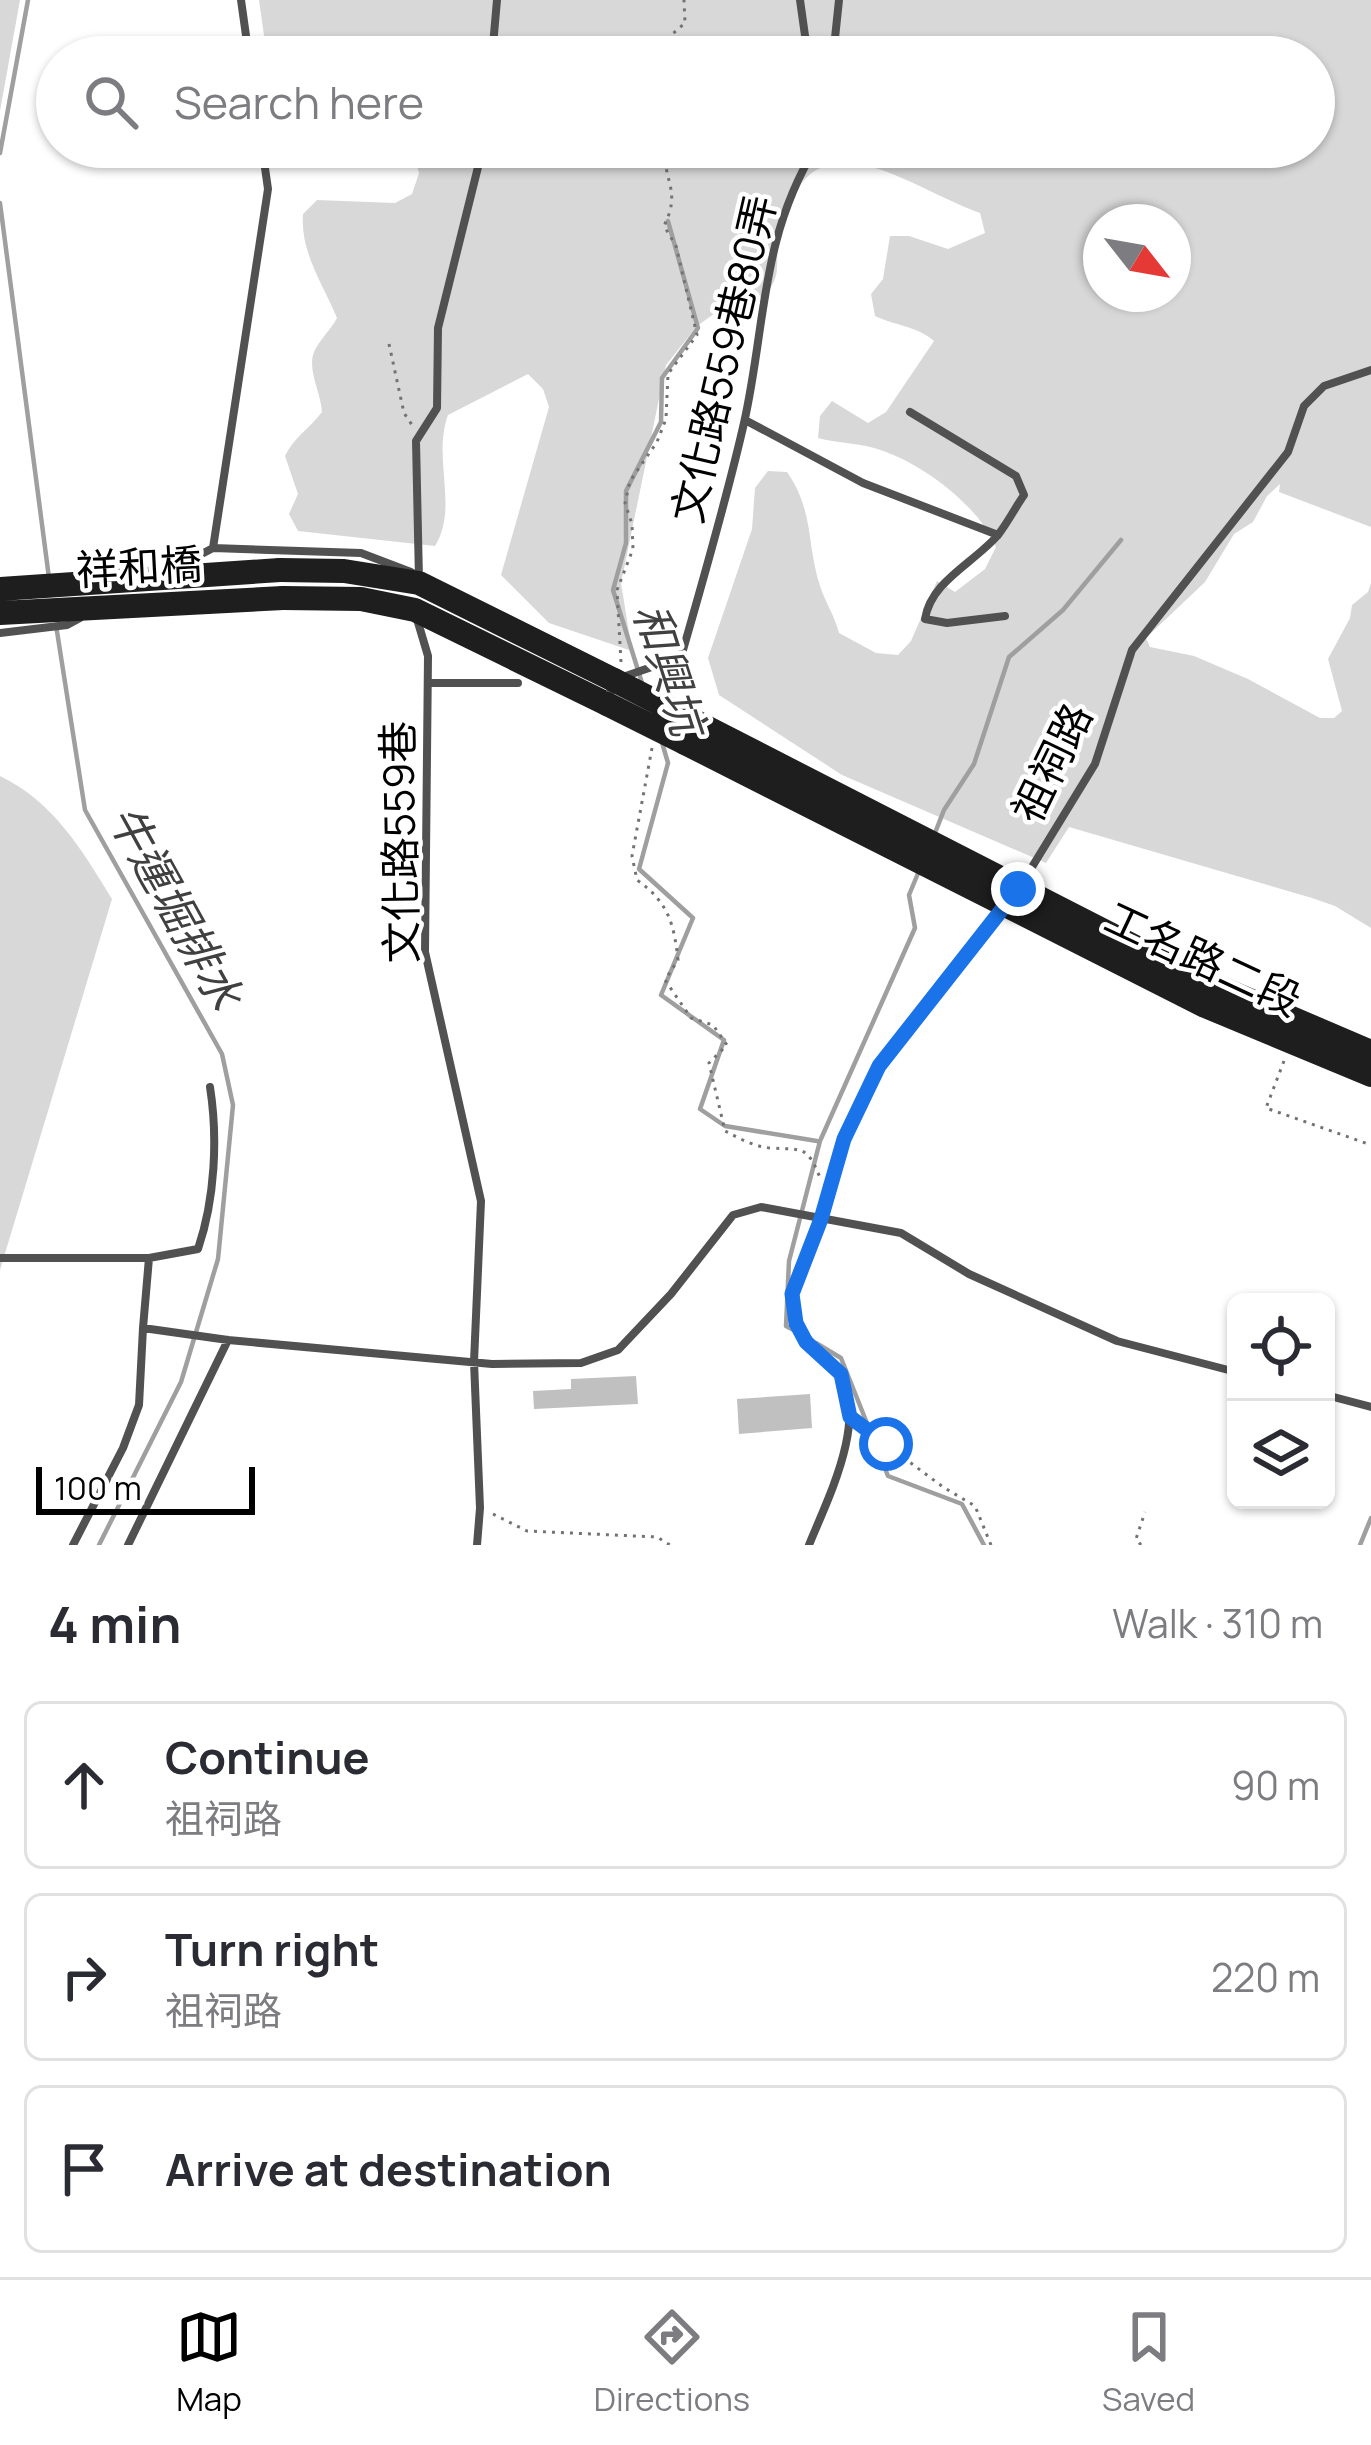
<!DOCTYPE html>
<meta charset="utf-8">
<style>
:root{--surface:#fff;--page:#f2f2f3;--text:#2b2b33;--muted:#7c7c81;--line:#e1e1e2;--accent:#000}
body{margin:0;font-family:Manrope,"Noto Sans TC",sans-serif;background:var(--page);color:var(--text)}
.controls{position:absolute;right:36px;bottom:36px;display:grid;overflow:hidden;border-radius:18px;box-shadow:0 3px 9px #0004}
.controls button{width:108px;height:108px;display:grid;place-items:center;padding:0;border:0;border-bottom:3px solid var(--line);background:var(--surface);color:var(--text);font:60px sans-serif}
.compass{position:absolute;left:1083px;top:204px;width:108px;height:108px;border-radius:50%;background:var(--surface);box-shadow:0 3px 9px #0004;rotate:121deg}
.scale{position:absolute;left:36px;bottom:30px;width:219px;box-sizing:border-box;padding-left:12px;border:6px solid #000;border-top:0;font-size:33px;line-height:42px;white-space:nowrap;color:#000;-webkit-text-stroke:9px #fff;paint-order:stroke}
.stop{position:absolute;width:36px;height:36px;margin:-27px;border:9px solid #1a73e8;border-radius:50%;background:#fff}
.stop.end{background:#1a73e8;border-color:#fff;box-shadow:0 3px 12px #0008}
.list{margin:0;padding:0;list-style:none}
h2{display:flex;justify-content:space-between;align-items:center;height:156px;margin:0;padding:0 48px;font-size:51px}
h2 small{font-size:39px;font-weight:400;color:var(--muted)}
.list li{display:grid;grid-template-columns:78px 1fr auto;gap:36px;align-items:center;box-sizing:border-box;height:168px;margin:0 24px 24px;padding:0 24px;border:3px solid var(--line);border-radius:18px}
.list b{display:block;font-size:45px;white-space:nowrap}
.list p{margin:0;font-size:39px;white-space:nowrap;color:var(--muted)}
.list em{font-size:39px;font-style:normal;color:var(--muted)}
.icon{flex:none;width:66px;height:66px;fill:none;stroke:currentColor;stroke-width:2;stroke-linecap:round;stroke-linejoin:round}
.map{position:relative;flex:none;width:1371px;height:1545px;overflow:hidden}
.search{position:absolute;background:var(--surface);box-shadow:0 3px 9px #0004;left:36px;right:36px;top:36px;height:132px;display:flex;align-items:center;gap:30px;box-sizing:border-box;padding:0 42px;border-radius:66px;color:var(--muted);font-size:45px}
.sheet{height:732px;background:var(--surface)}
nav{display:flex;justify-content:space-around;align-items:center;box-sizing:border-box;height:168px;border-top:3px solid var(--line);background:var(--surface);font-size:33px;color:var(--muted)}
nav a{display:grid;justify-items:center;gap:6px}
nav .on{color:var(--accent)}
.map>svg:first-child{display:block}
</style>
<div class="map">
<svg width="1371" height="1545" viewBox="0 0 1371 1545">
<rect width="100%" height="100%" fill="#fff"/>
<!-- green -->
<path fill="#d8d8d8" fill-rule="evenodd" d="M0,0H20L0,111Z
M259,0H1371V527L1279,492L1280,484L1267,496L1253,522L1234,534L1205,582L1146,638L1150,647L1194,656L1248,679L1320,718H1334L1342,711L1328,659L1350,618L1352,605L1368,592L1371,583V928L1335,906L1312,898L1069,827L1046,863L842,775L719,695L708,658L752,529L755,488L768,471L787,472C815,512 806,546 821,589C827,605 835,617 839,633L876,653L898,655L911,641L937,581L955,592L985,569L996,547C979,505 918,460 874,448C856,443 837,443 818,438L820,416L832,401L868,423L886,412L934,341C917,326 896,326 875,316L871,294L883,279L890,236H909L948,249L985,233L980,213C903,185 809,105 780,234C772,267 787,272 759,302L738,300L718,311L697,326L666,365L621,583L632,651L549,623L501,575L549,407L543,389L528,374L448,415C432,459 459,507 435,546L298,531L289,514L298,494L285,456C294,437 309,429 322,412C321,393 307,370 314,352C319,341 331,329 337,318C323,284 300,252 303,214L317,200L395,203L412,194L419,173L414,154L389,147H1314V57H267ZM1101,222H1173V294H1101Z
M0,776C54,802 82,850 112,899L0,1270Z"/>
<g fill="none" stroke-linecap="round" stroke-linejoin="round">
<!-- stream -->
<path stroke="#9f9f9f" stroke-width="4.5" d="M0,153L28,0
M0,203L49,578
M56,625L85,810L222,1054L233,1105L218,1259L181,1382L99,1545
M642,683L613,590L626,543V491L661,422L662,378L698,328L668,221
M661,739L668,763L639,869L693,918L661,995L724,1040L700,1109L725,1126L817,1141
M935,833L944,810L974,764L1009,657L1063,610L1121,540
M801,1334L786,1326L789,1261L820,1141L915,928L909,895L919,871
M816,1343L841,1358L888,1476L962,1504L984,1545
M1360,1545L1371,1518"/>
</g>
<!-- building -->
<path fill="#c0c0c0" d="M636,1376L638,1404L534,1409L533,1391L571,1389V1379Z
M810,1394L812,1428L739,1434L737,1399Z"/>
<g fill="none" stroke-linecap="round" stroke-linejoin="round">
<!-- path -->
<path stroke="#737373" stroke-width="3" stroke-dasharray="3 6" stroke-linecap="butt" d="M663,57L668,38L685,23L684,0
M389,344L404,413L414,428
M621,662L617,590L633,549L632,524L625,503L630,481L657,442L666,419L668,374L697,335L676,246L664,226C683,188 660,180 667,147
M652,748L632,856L637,880C668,902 674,923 678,960L665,980L691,1018L713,1025L727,1045L709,1063L725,1131C739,1138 754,1147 771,1148C804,1150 807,1145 821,1180
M1284,1061L1266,1108L1371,1145
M860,1425L943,1487L975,1506L991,1545
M493,1514L527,1531L657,1537L670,1545
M1141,1545L1136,1539L1145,1512"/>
<!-- service -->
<path stroke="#515151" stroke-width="8" d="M241,0L249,57
M800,0L808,57
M492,57L497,0
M833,57L839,0
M910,412L1016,476L1024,495C1015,508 1008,522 998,535C974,563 931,581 925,619L947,623L1005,616
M745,420L863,483L998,535
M213,548L361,553L411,572
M173,569L213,548L268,189L262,147
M419,580L416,441L437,408L438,328L483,147
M417,619L428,656L425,952L481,1201L474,1362L480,1508L477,1545
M0,633L67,625L80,618
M681,657C703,580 726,502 744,423C766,325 760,238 816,147
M428,683H518
M1021,885L1095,764L1132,650L1288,452L1304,406L1324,386L1371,370
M0,1258H149L143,1328L228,1340L492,1364L581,1363L618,1350L671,1294L733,1215L761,1207L901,1233L969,1274L1117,1341L1236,1372
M149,1258L198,1249C215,1199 218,1138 210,1087
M1326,1395L1371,1407
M73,1545L123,1448L139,1405L143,1328
M128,1545L228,1340
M809,1545C827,1500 871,1416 837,1370C818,1345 789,1332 792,1295C794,1268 813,1242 822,1217C831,1191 835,1163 845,1138C878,1053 942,980 1001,911"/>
<!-- secondary -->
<path stroke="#1e1e1e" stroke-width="24" d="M280,570L344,571L419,583L614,680
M283,598L361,599L415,610L607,704
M694,721L1186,973L1371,1052
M685,743L1205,1006L1371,1075"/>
<!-- service-bridge -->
<path stroke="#515151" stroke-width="8" d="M607,703L614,680L681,657"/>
<!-- secondary-bridge -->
<path stroke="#1e1e1e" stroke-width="24" d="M0,589L280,570
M0,613L283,598
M614,680L694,721
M607,704L685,743"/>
</g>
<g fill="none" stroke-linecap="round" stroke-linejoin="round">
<!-- route -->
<path stroke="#1a73e8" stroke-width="15" d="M886,1444L850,1417L841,1374L806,1342L796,1323L792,1294L821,1219L844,1139L879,1066L1018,889"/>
</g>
<g text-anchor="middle" stroke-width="9" stroke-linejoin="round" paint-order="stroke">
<!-- street labels -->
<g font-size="42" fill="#000" stroke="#fff">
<text transform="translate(724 359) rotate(-77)" y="15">文化路559巷80弄</text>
<text transform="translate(139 567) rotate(-3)" y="15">祥和橋</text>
<text transform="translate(1052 763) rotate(-64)" y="15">祖祠路</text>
<text transform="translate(400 842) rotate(-91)" y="15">文化路559巷</text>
<text transform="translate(1203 959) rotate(25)" y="15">工名路二段</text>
</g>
<!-- water labels -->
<g font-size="45" font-style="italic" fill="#404040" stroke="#fff">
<text transform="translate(669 669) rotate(72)" y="16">和興坑</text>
<text transform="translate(175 907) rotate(61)" y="16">牛運堀排水</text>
</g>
</g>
</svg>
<div class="controls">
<button><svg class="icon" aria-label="locate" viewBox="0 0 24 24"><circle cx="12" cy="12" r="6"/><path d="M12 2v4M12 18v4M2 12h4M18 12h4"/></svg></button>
<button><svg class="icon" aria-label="layers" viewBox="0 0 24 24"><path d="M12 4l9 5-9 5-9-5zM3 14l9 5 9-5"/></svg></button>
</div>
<svg class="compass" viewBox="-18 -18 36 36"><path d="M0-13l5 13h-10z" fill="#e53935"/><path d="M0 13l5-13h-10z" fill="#7c7c81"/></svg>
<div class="scale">100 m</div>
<div class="stop" style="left:886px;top:1444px"></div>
<div class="stop end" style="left:1018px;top:889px"></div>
<div class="search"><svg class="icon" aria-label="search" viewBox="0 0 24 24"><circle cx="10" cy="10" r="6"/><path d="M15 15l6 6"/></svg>Search here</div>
</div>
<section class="sheet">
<h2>4 min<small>Walk · 310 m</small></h2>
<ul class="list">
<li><svg class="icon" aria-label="ahead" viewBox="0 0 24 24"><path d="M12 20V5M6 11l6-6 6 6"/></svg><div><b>Continue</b><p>祖祠路</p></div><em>90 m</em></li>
<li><svg class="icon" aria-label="right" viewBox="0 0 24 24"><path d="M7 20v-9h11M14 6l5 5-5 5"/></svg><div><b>Turn right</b><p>祖祠路</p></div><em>220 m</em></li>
<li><svg class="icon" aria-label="arrive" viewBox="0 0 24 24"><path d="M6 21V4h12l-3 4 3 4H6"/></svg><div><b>Arrive at destination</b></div></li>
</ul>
</section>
<nav>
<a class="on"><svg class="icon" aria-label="map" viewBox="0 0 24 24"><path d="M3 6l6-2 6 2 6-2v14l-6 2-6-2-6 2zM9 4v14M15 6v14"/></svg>Map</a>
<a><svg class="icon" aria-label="directions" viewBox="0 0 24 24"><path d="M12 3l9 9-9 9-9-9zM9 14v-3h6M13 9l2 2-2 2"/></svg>Directions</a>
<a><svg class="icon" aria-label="saved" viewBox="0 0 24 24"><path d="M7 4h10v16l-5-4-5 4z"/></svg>Saved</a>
</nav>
